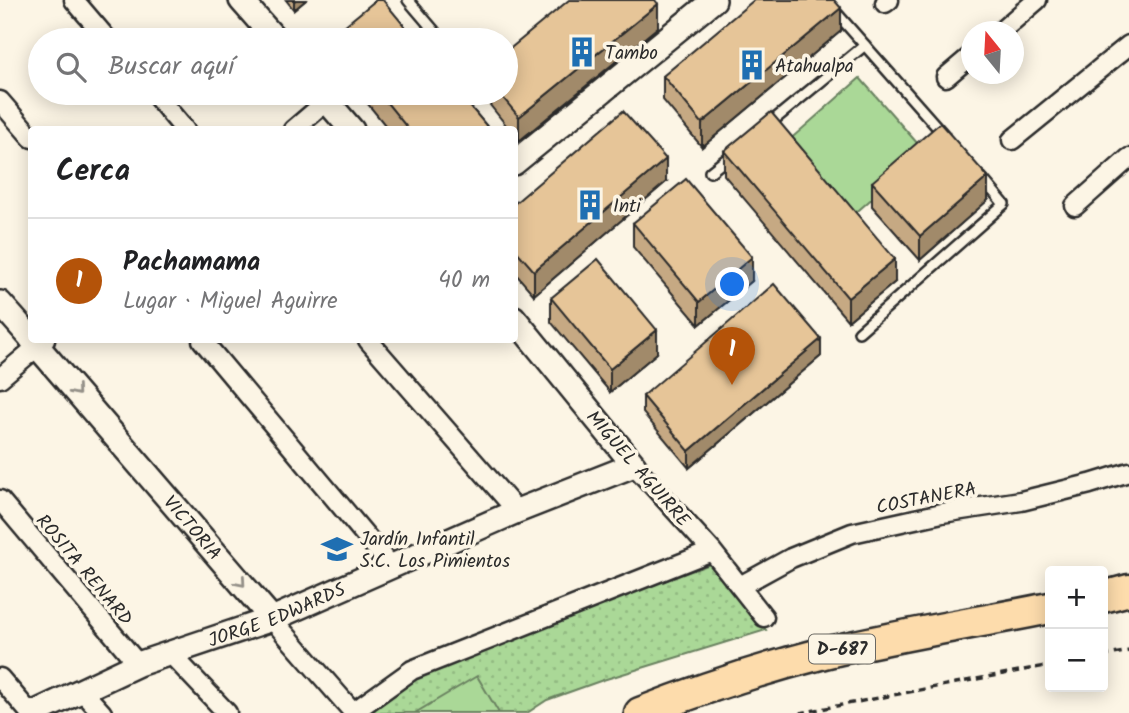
<!DOCTYPE html>
<html lang="es">
<meta charset="utf-8">
<style>
:root{--surface:#fff;--page:#f6f6f6;--text:#202124;--muted:#757577;--line:#e0e0e0;--accent:#b45309}
body{margin:0;font-family:Kalam,sans-serif;background:var(--page);color:var(--text)}
.controls{position:absolute;right:21px;bottom:21px;display:grid;overflow:hidden;border-radius:7px;box-shadow:0 4px 18px #0003}
.controls button{width:63px;height:63px;display:grid;place-items:center;padding:0;border:0;border-bottom:2px solid var(--line);background:var(--surface);color:var(--text);font:35px sans-serif}
.compass{position:absolute;left:961px;top:21px;width:63px;height:63px;border-radius:50%;background:var(--surface);box-shadow:0 4px 18px #0003;rotate:342deg}
.you{position:absolute;left:733px;top:285px;width:24px;height:24px;margin:-18px;border:5px solid #fff;border-radius:50%;background:#1a73e8;box-shadow:0 0 0 10px #1a73e833}
.badge{display:grid;place-items:center;width:46px;height:46px;border-radius:50%;background:var(--accent);color:#fff;font-size:23px;font-weight:700}
.pin{position:absolute;translate:-50% -58px;filter:drop-shadow(0 2px 4px #0008)}
.pin::after{content:'';position:absolute;top:37px;width:24px;height:21px;background:inherit;clip-path:polygon(0 0,100% 0,50% 100%)}
.list{margin:0;padding:0;list-style:none}
h2{display:flex;justify-content:space-between;align-items:center;height:91px;margin:0;padding:0 28px;font-size:30px}
h2 small{font-size:23px;font-weight:400;color:var(--muted)}
.list li{display:grid;grid-template-columns:46px 1fr auto;gap:21px;align-items:center;box-sizing:border-box;height:126px;padding:0 28px;border-top:2px solid var(--line)}
.list b{display:block;font-size:26px;white-space:nowrap}
.list p{margin:0;font-size:23px;white-space:nowrap;color:var(--muted)}
.list em{font-size:23px;font-style:normal;color:var(--muted)}
.icon{flex:none;width:38px;height:38px;fill:none;stroke:currentColor;stroke-width:2;stroke-linecap:round;stroke-linejoin:round}
.map{position:relative;flex:none;width:1129px;height:713px;overflow:hidden}
.search{position:absolute;background:var(--surface);box-shadow:0 4px 18px #0003;left:28px;top:28px;width:490px;height:77px;display:flex;align-items:center;gap:18px;box-sizing:border-box;padding:0 24px;border-radius:38px;color:var(--muted);font-size:26px}
.panel{position:absolute;background:var(--surface);box-shadow:0 4px 18px #0003;left:28px;top:126px;width:490px;height:217px;border-radius:7px}
.map>svg:first-child{display:block}
</style>
<div class="map">
<svg width="1129" height="713" viewBox="0 0 1129 713">
<defs>
<pattern id="grass-dots" width="8" height="8" patternUnits="userSpaceOnUse" patternTransform="scale(1.75)"><rect width="8" height="8" fill="#aad897"/><path d="M2 2h.1M6 6h.1" fill="none" stroke="#92ba82" stroke-width="1.8" stroke-linecap="round"/></pattern>
</defs>
<rect width="100%" height="100%" fill="#fcf5e5"/>
<filter id="ink" filterUnits="userSpaceOnUse"><feTurbulence type="fractalNoise" baseFrequency=".0143" numOctaves="2"/><feDisplacementMap in="SourceGraphic" scale="14" xChannelSelector="R" yChannelSelector="G"/><feConvolveMatrix kernelMatrix="1 2 1 2 8 2 1 2 1" color-interpolation-filters="sRGB"/></filter>
<g filter="url(#ink)">
<!-- grass -->
<path fill="url(#grass-dots)" stroke="#6a8261" stroke-width="2" d="M713,563L766,630L603,680L547,700L527,713H371L368,709L416,678L562,618Z"/>
<!-- park -->
<path fill="#aad897" stroke="#6a8261" stroke-width="2" d="M860,78L925,152L852,216L787,142Z
M477,676L499,713H415Z"/>
<g fill="none" stroke-linecap="round" stroke-linejoin="round">
<!-- service casing -->
<g stroke="#2b2b2b" stroke-width="14">
<path id="service" d="M408,0L442,40
M825,0L944,135
M769,124L865,45
M710,172L734,153
M859,332L1004,204L981,177"/>
</g>
<!-- minor casing -->
<g stroke="#2b2b2b" stroke-width="23">
<path id="minor" d="M74,0L108,40
M885,3L889,0
M1000,32L1037,0
M946,77L972,55
M154,93L185,130
M0,101L32,138
M293,130L327,101
M1012,140L1129,45
M1075,206L1129,158
M202,340L392,567
M368,340L517,511
M0,378L45,340
M634,465L712,551L764,617
M0,500L138,664
M740,586L791,558L852,533L942,513L1021,501L1090,484L1129,472
M272,619L354,713
M170,653L227,713
M0,678L30,713
M82,691L102,713
M352,713L412,670L712,551"/>
</g>
<!-- tertiary casing -->
<g stroke="#2b2b2b" stroke-width="28">
<g id="tertiary">
<path d="M241,0L276,40"/>
<path d="M320,93L352,130"/>
<path d="M514,163L714,0"/>
<path d="M0,303L32,339"/>
<path id="s1" d="M32,340L272,619"/>
<path id="s2" d="M34,713L138,664L272,619L517,511L634,465L514,318"/>
</g>
</g>
<!-- trunk casing -->
<g stroke="#2b2b2b" stroke-width="35">
<path id="trunk" d="M1103,597L1129,590
M640,713C700,689 762,669 824,653C899,635 975,623 1050,608"/>
</g>
<!-- path -->
<path stroke="#2b2b2b" stroke-width="3.5" stroke-dasharray="7 5" stroke-linecap="butt" d="M1103,656L1129,651
M800,713L1050,665"/>
<!-- service -->
<use href="#service" stroke="#fcf5e5" stroke-width="9"/>
<!-- minor -->
<use href="#minor" stroke="#fcf5e5" stroke-width="18"/>
<!-- tertiary -->
<use href="#tertiary" stroke="#fcf5e5" stroke-width="23"/>
<!-- trunk -->
<use href="#trunk" stroke="#fddcac" stroke-width="30"/>
</g>
<!-- wall -->
<path fill="#c6a983" stroke="#2b2b2b" stroke-width="2" d="M286,0H306L294,10Z
M658,27L519,141L514,135V130H510L482,95V93H506Z
M841,31L702,147L663,100V76Z
M359,93H459L490,130H389Z
M724,151L895,282L848,321L724,175Z
M666,182L534,295L514,272V204Z
M872,182L988,200L920,260L872,206Z
M633,223L752,281L699,325L633,247Z
M551,298L657,353L610,392L551,322Z
M821,356L689,468L643,413V396Z"/>
<!-- shaded-wall -->
<path fill="#a18a6a" stroke="#2b2b2b" stroke-width="2" d="M296,0H306L294,10V1Z
M658,4V27L519,141V117Z
M841,8V31L702,147V123Z
M666,159V182L534,295V271Z
M988,177V200L920,260V236Z
M752,257V281L699,325V302Z
M895,259V282L848,321V298Z
M657,330V353L610,392V369Z
M821,339V356L689,468V451Z"/>
<!-- building -->
<path fill="#e6c598" stroke="#2b2b2b" stroke-width="2" d="M376,0H383L416,40H335L332,36Z
M569,0H655L658,4L519,117L499,93H506V52Z
M754,0H834L841,8L702,123L663,76Z
M379,93H459L490,130H409Z
M623,111L666,159L534,271L514,248V204Z
M771,112L895,259L848,298L724,151Z
M940,123L988,177L920,236L872,182Z
M686,179L752,257L699,302L633,223Z
M598,259L657,330L610,369L551,298Z
M774,284L821,339L689,451L643,396Z"/>
<!-- one-way arrows -->
<defs><path id="oneway-chevron" d="M-2-3.5L2.5 0L-2 3.5" fill="none" stroke-width="1.6" stroke-linecap="round" stroke-linejoin="round" transform="scale(1.75)"/></defs>
<g stroke="#949088">
<use href="#oneway-chevron" transform="translate(76 391) rotate(49)"/>
<use href="#oneway-chevron" transform="translate(241 582) rotate(49)"/>
</g>
</g>
<!-- icons -->
<defs>
<g id="building-bare" transform="scale(2.415)"><path d="M-4-6H4V6H1V3H-1V6H-4ZM-2.5-4.3h1.7v1.8h-1.7ZM.8-4.3h1.7v1.8H.8ZM-2.5-1h1.7V.8h-1.7ZM.8-1h1.7V.8H.8Z" fill="#1f6fb2" stroke="#fcf5e5" stroke-width="2.5" paint-order="stroke"/></g>
<g id="school-bare" transform="scale(2.415)"><path d="M0-5L7-2L0 1L-7-2ZM-4 1L0 2.5L4 1V4Q0 6-4 4Z" fill="#1f6fb2" stroke="#fcf5e5" stroke-width="2.5" paint-order="stroke"/></g>
</defs>
<g fill-rule="evenodd">
<use href="#building-bare" x="582" y="52"/>
<use href="#building-bare" x="752" y="65"/>
<use href="#building-bare" x="590" y="205"/>
<use href="#school-bare" x="337" y="549"/>
</g>
<g text-anchor="middle" stroke-width="7" stroke-linejoin="round" paint-order="stroke">
<!-- shield labels -->
<rect fill="#fcf5e5" stroke="#6a6863" stroke-width="2" x="809" y="634.5" width="66" height="29" rx="5"/>
<g font-size="18" font-weight="bold" fill="#2b2b2b">
<text x="842" y="655">D-687</text>
</g>
<!-- poi labels -->
<g font-size="19" fill="#2b2b2b" stroke="#fcf5e5" text-anchor="start">
<text x="605" y="59">Tambo</text>
<text x="775" y="72">Atahualpa</text>
<text x="613" y="212">Inti</text>
<text x="360" y="545">Jardín Infantil<tspan x="360" dy="22">S.C. Los Pimientos</tspan></text>
</g>
<!-- street labels -->
<g font-size="19" fill="#2b2b2b" stroke="#fcf5e5">
<text transform="translate(639 468) rotate(49)" y="7">MIGUEL AGUIRRE</text>
<text transform="translate(926 497) rotate(-11)" y="7">COSTANERA</text>
<text dy="7" stroke="none"><textPath href="#s1" startOffset="247">VICTORIA</textPath></text>
<text transform="translate(85 569) rotate(50)" y="7">ROSITA RENARD</text>
<text dy="7" stroke="none"><textPath href="#s2" startOffset="262">JORGE EDWARDS</textPath></text>
</g>
</g>
</svg>
<div class="controls">
<button>+</button>
<button>−</button>
</div>
<svg class="compass" viewBox="-18 -18 36 36"><path d="M0-13l5 13h-10z" fill="#e53935"/><path d="M0 13l5-13h-10z" fill="#757577"/></svg>
<div class="you"></div>
<div class="pin badge" style="left:732px;top:385px">1</div>
<div class="search"><svg class="icon" aria-label="search" viewBox="0 0 24 24"><circle cx="10" cy="10" r="6"/><path d="M15 15l6 6"/></svg>Buscar aquí</div>
<section class="panel">
<h2>Cerca<small></small></h2>
<ul class="list">
<li><span class="badge">1</span><div><b>Pachamama</b><p>Lugar · Miguel Aguirre</p></div><em>40 m</em></li>
</ul>
</section>
</div>
